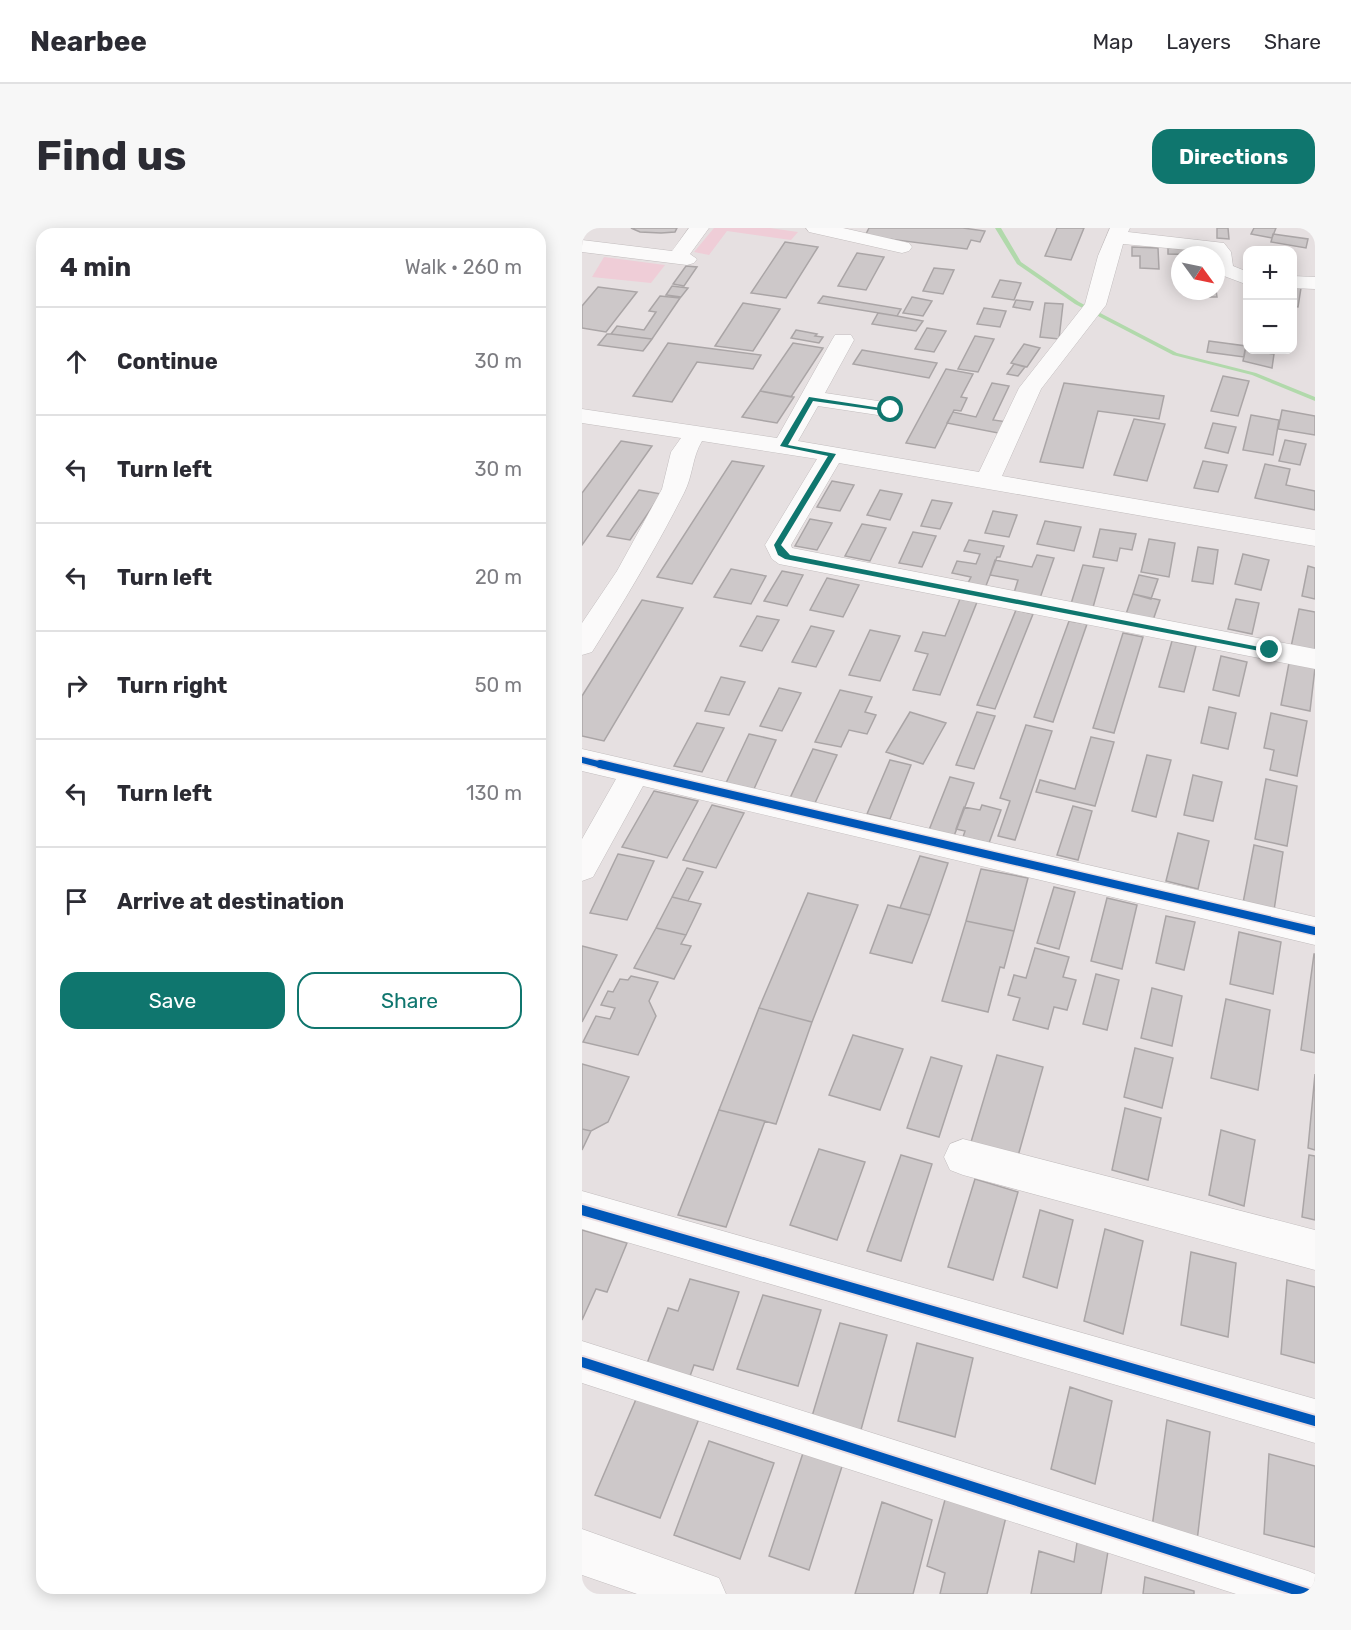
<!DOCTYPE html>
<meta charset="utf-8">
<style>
:root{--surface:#fff;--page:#f7f7f7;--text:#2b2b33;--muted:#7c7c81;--line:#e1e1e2;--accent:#0f766e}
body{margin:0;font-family:Rubik,sans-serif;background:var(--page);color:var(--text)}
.controls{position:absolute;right:18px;top:18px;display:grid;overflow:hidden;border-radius:12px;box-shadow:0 3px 15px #0003}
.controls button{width:54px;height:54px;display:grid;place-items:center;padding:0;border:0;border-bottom:2px solid var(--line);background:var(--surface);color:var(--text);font:30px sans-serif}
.compass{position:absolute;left:589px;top:18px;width:54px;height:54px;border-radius:50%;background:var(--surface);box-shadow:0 3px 15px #0003;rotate:123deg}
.stop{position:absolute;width:18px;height:18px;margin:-14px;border:4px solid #0f766e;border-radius:50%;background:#fff}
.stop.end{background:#0f766e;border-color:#fff;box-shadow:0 2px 6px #0008}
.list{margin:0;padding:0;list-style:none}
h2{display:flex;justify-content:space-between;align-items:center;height:78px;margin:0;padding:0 24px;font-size:26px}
h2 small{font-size:20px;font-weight:400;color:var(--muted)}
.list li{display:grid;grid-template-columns:39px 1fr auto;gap:18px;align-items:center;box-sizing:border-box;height:108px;padding:0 24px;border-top:2px solid var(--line)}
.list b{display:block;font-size:22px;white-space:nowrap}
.list em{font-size:20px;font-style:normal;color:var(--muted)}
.actions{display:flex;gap:12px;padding:18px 24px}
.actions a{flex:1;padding:14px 0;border:2px solid var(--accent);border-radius:18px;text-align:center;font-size:21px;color:var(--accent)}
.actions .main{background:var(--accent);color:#fff}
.icon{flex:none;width:33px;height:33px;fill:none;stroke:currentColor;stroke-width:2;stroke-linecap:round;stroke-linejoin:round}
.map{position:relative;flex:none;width:733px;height:1366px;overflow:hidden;border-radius:18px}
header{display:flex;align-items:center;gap:36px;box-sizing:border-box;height:84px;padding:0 30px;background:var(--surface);border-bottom:2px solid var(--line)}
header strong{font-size:28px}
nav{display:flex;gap:33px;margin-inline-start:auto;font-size:21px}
.intro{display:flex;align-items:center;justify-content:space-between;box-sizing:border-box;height:144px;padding:0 36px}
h1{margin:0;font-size:42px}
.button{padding:15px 27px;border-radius:18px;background:var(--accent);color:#fff;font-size:21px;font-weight:700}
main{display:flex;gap:36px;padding:0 36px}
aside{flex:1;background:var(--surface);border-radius:18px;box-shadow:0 3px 15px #0003}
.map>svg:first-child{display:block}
</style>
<header>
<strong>Nearbee</strong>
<nav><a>Map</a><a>Layers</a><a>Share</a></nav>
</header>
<div class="intro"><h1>Find us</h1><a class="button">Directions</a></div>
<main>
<aside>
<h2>4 min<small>Walk · 260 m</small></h2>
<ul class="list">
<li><svg class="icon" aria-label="ahead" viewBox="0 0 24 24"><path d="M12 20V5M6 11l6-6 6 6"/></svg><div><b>Continue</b></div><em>30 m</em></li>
<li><svg class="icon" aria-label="left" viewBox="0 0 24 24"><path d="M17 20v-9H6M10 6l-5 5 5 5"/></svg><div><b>Turn left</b></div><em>30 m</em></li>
<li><svg class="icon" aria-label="left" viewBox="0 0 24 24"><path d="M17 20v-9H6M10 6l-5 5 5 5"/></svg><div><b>Turn left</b></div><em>20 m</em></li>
<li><svg class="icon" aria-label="right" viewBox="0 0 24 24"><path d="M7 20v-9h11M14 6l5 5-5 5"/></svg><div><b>Turn right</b></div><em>50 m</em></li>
<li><svg class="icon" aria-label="left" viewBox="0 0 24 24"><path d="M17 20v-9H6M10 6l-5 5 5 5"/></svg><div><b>Turn left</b></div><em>130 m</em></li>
<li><svg class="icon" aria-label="arrive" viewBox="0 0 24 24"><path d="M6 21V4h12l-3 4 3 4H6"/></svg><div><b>Arrive at destination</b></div></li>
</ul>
<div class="actions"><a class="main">Save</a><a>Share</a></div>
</aside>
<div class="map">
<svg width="733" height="1366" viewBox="0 0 733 1366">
<rect width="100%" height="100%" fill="#e6e0e1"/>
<!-- green -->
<path fill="#efcdd7" d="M132,0H188L216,4L209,12L145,3L127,27L112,24Z
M22,29L83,37L69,55L10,49Z"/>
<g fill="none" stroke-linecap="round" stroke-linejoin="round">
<!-- stream -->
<path fill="#b1d9ab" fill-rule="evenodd" d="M413,0H419L439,34L497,74L595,125L674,145L733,169V173L670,147L591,127L493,76L435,36Z"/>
</g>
<!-- building -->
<path fill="#cdc8c9" stroke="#aaa5a6" stroke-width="1.5" d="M49,0H95L93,4L79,5L58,4Z
M287,0H381L403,3L398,14L389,12L385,21L283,8Z
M475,0H502L489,32L463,28Z
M635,0H646L647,11L635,10Z
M672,0H694L690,10L669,6Z
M691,6L726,11L724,20L689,14Z
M203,14L236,19L204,70L169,65Z
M550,19L576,20L577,41L558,40V28H550Z
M586,20L630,22L631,27L586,26Z
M275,25L302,29L284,62L256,58Z
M104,38L115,39L102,58L91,56Z
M352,40L372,42L361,66L341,63Z
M418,52L439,55L432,72L410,69Z
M90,58L106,60L99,69L84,67Z
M16,59L55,64L24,104L0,100V78Z
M710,59L719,60L716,79L710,78Z
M634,62L635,69H615V63Z
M78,68L98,70L70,111L29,106L35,98L62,102L74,84L67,83Z
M241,68L319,81L315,88L236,75Z
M330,69L350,73L341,88L321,85Z
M434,72L451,74L448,82L431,79Z
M161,75L198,81L171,123L133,118Z
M463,75L481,76L477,111L458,109Z
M402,80L424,83L418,99L395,96Z
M296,85L315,88L341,93L334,103L290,96Z
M345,100L364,103L352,124L333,121Z
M214,102L235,106L233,108L241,109L237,115L209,110Z
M25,106H29L70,111L61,123L16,117Z
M393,108L412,111L396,144L376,141Z
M627,113L664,118L662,129L625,124Z
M86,115L179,127L171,141L115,134L90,174L51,168Z
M211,115L241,120L209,169L178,163Z
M442,116L458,120L445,139L429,135Z
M280,122L355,135L347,150L271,136Z
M663,122L692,126L690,140L661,133Z
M432,136L443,139L436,148L425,146Z
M364,141L391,146L379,169L385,170L379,183L372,182L353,220L324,215Z
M641,148L667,153L656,188L629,183Z
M410,155L427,158L411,192L426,194L421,206L365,195L371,184L394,189Z
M482,155L582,168L577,191L516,183L501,240L458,234Z
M178,163L212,169L195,195L160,189Z
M700,182L733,188V207L696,201Z
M669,187L697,192L691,227L661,222Z
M552,191L583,196L565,253L532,247Z
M631,195L654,199L646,225L623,220Z
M703,212L724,216L718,237L697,233Z
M39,213L70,218L0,317V265Z
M150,233L182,238L110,356L75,349Z
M621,233L645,237L636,264L612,260Z
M683,236L708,241L704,257L733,263V282L673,270Z
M250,253L272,257L258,283L235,279Z
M57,262L79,266L48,312L25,308Z
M298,262L320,266L308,292L285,287Z
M350,272L370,275L358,301L339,298Z
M411,283L435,287L427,309L403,305Z
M228,291L250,295L235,322L213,318Z
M463,293L499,299L492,323L455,316Z
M280,296L304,300L288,333L263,328Z
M518,301L554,306L550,322L538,320L535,333L511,329Z
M331,304L354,308L340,339L317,335Z
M567,311L593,315L587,349L559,344Z
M387,312L422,318L418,329H415L402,363L384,359L389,349L370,345L375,333L394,336L398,326L382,323Z
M616,319L636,322L631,356L610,353Z
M661,326L687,332L679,362L653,356Z
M455,327L472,330L457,373L431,368L436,352L408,347L413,332L450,339Z
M501,337L522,340L510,383L488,379Z
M726,338L733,340V371L720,368Z
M149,341L184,348L169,376L132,369Z
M200,343L221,347L205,378L182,373Z
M557,347L576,351L569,371L551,366Z
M245,350L277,357L261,389L228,382Z
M551,366L578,372L570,395L543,389Z
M378,371L395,374L358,467L331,462L346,426L333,423L341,404L363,408Z
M654,371L677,375L670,406L646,401Z
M60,372L101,380L22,513L0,508V468Z
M717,381L733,384V424L709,419Z
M434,382L451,386L413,481L395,477Z
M175,388L197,392L180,423L158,418Z
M487,393L505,396L471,494L452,489Z
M229,398L252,403L234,439L210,434Z
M288,402L318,408L298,453L267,447Z
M541,405L561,409L532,505L511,500Z
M590,413L614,418L602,464L577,459Z
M639,428L665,434L657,468L631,462Z
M707,435L733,440L728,483L699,477Z
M139,449L163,454L147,487L123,483Z
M197,460L219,465L200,503L178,498Z
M258,462L290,469L283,484L294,487L285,506L267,502L259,519L233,514Z
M627,479L654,485L646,521L619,515Z
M328,484L364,495L341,536L304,524Z
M395,484L413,488L392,541L374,537Z
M689,485L725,493L715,548L688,542L692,522L682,520Z
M115,495L142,500L120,544L92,538Z
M444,497L470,503L433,612L416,608L428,573L418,570Z
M167,506L194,512L172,561L144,555Z
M509,509L532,514L513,578L454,564L458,552L493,561Z
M231,521L255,527L233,575L208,570Z
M565,527L589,532L574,589L550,583Z
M308,532L329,537L308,591L285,586Z
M611,547L640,554L631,593L602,587Z
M368,549L392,555L372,608L347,602Z
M684,551L715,558L705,618L673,611Z
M72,563L116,573L85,630L40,619Z
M130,577L162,585L134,640L101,632Z
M400,577L419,582L407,615L381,609L383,603L374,601L382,579L398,582Z
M491,578L510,583L496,632L475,627Z
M596,605L627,613L616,661L584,653Z
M672,617L701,624L692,682L661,675Z
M36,626L72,633L45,692L8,685Z
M338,628L366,635L348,687L318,680Z
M105,640L121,644L106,673L90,669Z
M399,641L446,650L432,703L384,693Z
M472,659L493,664L477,721L455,715Z
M226,665L276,677L230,794L177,780Z
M90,669L119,676L104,707L74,700Z
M525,670L555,677L540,741L509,733Z
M306,677L348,687L330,735L288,725Z
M584,688L613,694L602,742L574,735Z
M384,693L432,703L422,740L418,739L406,784L360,773Z
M74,700L104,707L99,716L109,718L92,751L52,740Z
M657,704L699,714L691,766L648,756Z
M0,718L35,727L0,794Z
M453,720L487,729L481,749L494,752L485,782L472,779L466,801L431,792L438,770L426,767L432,747L444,750Z
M732,726H733V825L719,822Z
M514,746L537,752L525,802L501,796Z
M49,748L76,754L67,773L74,788L56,827L1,814L14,788L28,791L33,780L19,777L26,763L31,764L38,751L46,752Z
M570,760L600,768L590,818L559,810Z
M644,771L688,782L676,862L629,850Z
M177,780L230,794L194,896L137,882Z
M271,807L321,821L298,882L247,867Z
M553,820L591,830L580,880L542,869Z
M415,827L461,839L436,928L389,914Z
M349,829L380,838L357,909L325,900Z
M0,836L47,849L26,894L9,903L0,901Z
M733,846V922L726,920Z
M543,880L579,890L566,952L530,942Z
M137,882L183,893L144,999L96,987Z
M0,901L9,903L0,922Z
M639,902L673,912L662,978L627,967Z
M237,921L283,934L255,1012L208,997Z
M319,927L350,936L319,1033L285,1023Z
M727,927L733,928V992L720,989Z
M393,951L436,964L411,1052L366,1039Z
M458,982L491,992L475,1060L441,1049Z
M523,1001L561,1013L541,1106L502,1093Z
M0,1002L45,1015L25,1064L14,1061L0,1092Z
M609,1024L654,1035L646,1109L599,1097Z
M108,1051L157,1064L131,1142L112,1137L107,1151L64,1138L86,1080L96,1083Z
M705,1052L733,1059V1135L699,1126Z
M181,1067L239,1082L216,1158L155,1141Z
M258,1095L305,1107L277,1209L228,1195Z
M335,1115L391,1130L373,1209L316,1193Z
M488,1159L530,1173L513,1256L469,1241Z
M58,1162L120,1183L78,1290L13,1267Z
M585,1192L628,1204L615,1313L570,1299Z
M127,1213L192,1235L158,1331L92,1307Z
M224,1216L263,1229L227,1342L187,1328Z
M687,1226L733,1238V1319L682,1306Z
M364,1268L424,1289L405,1366H358L363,1345L345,1338Z
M300,1274L350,1292L331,1366H273Z
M496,1308L527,1317L519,1366H449L457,1323L492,1334Z
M563,1349L612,1363V1366H561Z"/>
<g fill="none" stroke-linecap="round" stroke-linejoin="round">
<!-- minor casing -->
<g stroke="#c2bdbe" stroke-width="1">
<path id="minor" d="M107,0H127L108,26L115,31L112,35L105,37L0,24V12L90,23Z
M224,0H261L327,15L330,19L327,23L320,25L227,4Z
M528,0H548L546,4L642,15L649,24L651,38L666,44V57L634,45V27H629V24L541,16L524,77L459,161L420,248L733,302V318L257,235L209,317L210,320L733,421V441L197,336L190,331L183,317L235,231L120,213C110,229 111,248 102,265C74,320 43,372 10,424L0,427V395L35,343L80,261L89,224L99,210L0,195V181L195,210L250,112L253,107H269L272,112L243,165L309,175L317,177L321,182L317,187L309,189L236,178L216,213L397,244L437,160L503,76L516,28Z
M710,48L733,49V61L710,60Z
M0,521L733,689V717L61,558L11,649L0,653V611L34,551L0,543Z
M381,911L733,1002V1042L381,947L368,942L362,929L368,916Z
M0,963L733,1171V1215L0,1001Z
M0,1113L726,1343L733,1346V1366H654L0,1155Z
M0,1301L137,1350L144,1366H55L0,1347Z"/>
</g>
<!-- minor -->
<use href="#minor" fill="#fbfafa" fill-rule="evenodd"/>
<!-- cycleway-far2 casing -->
<g stroke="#eadce0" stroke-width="9">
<path id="cycleway-far2" d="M0,532L24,538"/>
</g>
<!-- cycleway-far1 casing -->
<g stroke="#eadce0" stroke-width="11">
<path id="cycleway-far1" d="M18,536L733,703"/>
</g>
<!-- cycleway casing -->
<g stroke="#eadce0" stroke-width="14">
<path id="cycleway" d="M0,982L733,1193
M0,1134L726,1366"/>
</g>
<!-- cycleway-far2 -->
<use href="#cycleway-far2" stroke="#0057b8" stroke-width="6"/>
<!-- cycleway-far1 -->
<use href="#cycleway-far1" stroke="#0057b8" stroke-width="8"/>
<!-- cycleway -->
<use href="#cycleway" stroke="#0057b8" stroke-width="10"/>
</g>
<!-- route -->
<path fill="#0f766e" d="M227,169L312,182L309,184L231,173L206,217L254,226L199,317L208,327L692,422L688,425L203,331L196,327L192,317L246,228L198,218Z"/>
</svg>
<div class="controls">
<button>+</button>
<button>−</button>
</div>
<svg class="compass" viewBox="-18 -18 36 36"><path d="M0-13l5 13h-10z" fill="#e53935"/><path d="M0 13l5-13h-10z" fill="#7c7c81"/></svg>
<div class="stop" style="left:309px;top:182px"></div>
<div class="stop end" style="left:688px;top:422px"></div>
</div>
</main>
